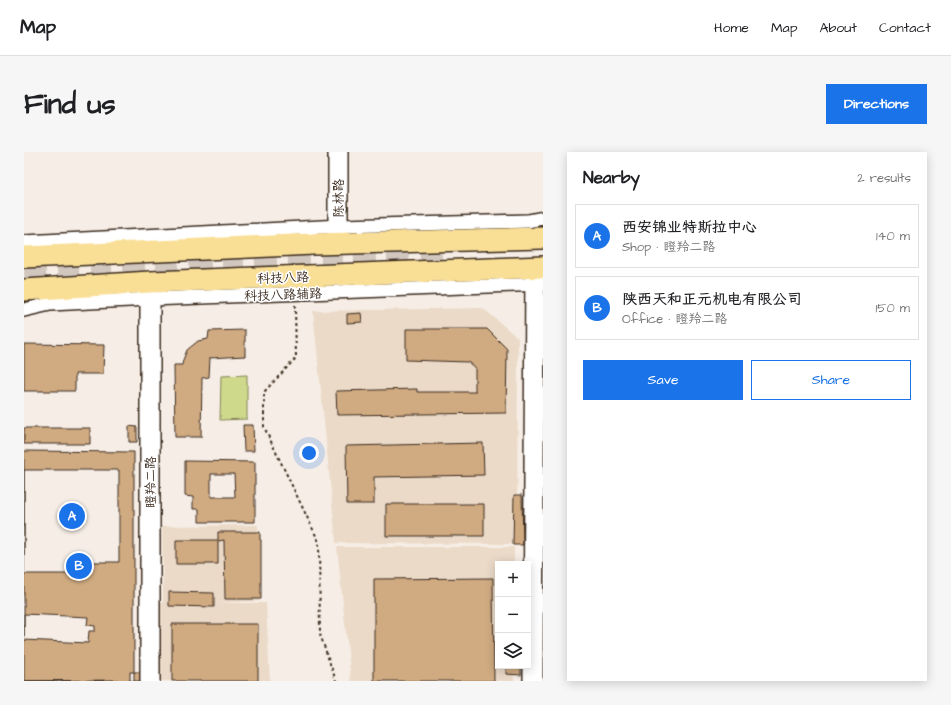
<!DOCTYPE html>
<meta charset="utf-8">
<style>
:root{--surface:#fff;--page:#f6f6f6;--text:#202124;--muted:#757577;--line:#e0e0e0;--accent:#1a73e8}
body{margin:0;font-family:"Architects Daughter","LXGW WenKai TC",sans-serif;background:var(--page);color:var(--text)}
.controls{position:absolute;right:12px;bottom:12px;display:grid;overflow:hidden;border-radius:0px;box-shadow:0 2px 10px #0003}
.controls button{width:36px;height:36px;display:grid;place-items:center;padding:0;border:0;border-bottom:1px solid var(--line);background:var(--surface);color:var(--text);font:20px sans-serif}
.you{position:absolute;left:285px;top:301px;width:14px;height:14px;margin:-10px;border:3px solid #fff;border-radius:50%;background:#1a73e8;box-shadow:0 0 0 6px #1a73e833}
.badge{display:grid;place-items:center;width:26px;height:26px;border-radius:50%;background:var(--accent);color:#fff;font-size:13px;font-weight:700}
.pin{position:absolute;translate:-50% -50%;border:2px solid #fff;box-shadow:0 1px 4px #0006}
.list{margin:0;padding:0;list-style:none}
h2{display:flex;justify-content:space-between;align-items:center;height:52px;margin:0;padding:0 16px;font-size:17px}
h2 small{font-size:13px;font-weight:400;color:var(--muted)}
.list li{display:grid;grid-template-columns:26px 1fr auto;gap:12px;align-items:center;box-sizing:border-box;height:64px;margin:0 8px 8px;padding:0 8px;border:1px solid var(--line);border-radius:0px}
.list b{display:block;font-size:15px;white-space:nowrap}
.list p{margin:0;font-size:13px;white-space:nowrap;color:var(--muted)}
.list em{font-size:13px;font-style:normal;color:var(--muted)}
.actions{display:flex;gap:8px;padding:12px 16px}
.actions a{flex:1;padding:9px 0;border:1px solid var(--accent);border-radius:0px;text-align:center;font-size:14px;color:var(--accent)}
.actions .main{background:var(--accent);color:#fff}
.icon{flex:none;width:22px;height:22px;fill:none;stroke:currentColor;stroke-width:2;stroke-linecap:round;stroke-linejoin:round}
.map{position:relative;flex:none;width:519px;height:529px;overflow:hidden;border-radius:0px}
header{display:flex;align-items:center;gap:24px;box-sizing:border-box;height:56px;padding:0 20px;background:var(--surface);border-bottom:1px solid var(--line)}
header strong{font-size:19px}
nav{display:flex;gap:22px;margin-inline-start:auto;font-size:14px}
.intro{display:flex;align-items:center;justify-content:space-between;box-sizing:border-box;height:96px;padding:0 24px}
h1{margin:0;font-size:28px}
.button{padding:10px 18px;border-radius:0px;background:var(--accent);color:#fff;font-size:14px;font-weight:700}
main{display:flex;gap:24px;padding:0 24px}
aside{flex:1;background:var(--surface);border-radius:0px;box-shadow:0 2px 10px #0003}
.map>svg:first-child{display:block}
</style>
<header>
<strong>Map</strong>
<nav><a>Home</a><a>Map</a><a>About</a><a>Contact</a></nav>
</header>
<div class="intro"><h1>Find us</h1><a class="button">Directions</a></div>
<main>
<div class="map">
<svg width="519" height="529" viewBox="0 0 519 529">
<rect width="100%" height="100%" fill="#f6eee6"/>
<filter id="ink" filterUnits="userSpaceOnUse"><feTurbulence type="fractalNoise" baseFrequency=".025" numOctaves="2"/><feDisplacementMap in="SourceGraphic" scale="8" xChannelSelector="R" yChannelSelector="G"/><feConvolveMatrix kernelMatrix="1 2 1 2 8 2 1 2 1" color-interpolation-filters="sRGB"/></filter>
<g filter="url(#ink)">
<!-- built -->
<path fill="#ebdac8" d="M459,156L494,186L493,392L312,391L289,159Z
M234,373L235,449L190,451H242L246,529H137V450H139L138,374Z
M313,395H490V412H474V514H490V529H327Z"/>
<!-- green -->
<path fill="#ced98c" stroke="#848255" d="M223,223V267L196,268L197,224Z"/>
<!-- building -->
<path fill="#d0ab82" stroke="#3b2a1e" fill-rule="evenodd" d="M337,161L338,170L323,171V162Z
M382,177H463L483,197L482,261L313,263L312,239L393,237V240H451V216L444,210L382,208Z
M221,178V204L186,206L185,225L178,226L177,285H151L150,213H158L159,208L163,198L174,189L184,187L185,179Z
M0,192L80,193L79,222H51V239H0Z
M219,273H229L230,299H220Z
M105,274L113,275V290H105Z
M0,276H66V292H0Z
M459,291L460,323L350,325V352H323L322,294Z
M0,299L110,300V529H0Z
M161,309L231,310V370H175V357H169V345L161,344ZM187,322H210L211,345H187Z
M0,318H95V410H60V422H0Z
M490,343H498L499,393H489Z
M362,352H460V384H362Z
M194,380H236V388H237V447H201L200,388L194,389V412H152V388H194Z
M469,426L470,529H350V427Z
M145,440L190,441V455L145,454Z
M0,462L64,465L63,473L71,474V479H65L64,491L0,488Z
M148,472H234V529H148Z
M482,514H497V523L482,522Z
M106,520H116V529H106Z
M94,528V529H0Z"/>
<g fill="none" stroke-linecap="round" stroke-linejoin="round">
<!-- highway-tunnel -->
<path stroke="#d1c7be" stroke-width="22" stroke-dasharray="22 11" stroke-linecap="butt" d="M0,117L422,98"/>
<!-- street casing -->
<g stroke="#3b2a1e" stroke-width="16">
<path id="street" d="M0,90L317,74L504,69L519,66
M0,158L26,152L126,147L519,132"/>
</g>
<!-- secondary casing -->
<g stroke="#3b2a1e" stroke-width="22">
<path id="secondary" d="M314,91V0
M126,130V529
M509,529L511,115"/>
</g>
<!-- primary casing -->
<g stroke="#3b2a1e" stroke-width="24">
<path id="primary" d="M0,105L290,92L519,86
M0,138L126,130L519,115"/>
</g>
<!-- path -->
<path stroke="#3b2a1e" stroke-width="2" stroke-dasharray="3 3" stroke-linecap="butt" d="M271,153L272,206L240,240V275L295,390L296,482L312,529"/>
<!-- street -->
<use href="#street" stroke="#fff" stroke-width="13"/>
<!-- secondary -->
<use href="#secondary" stroke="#fff" stroke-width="19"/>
<!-- primary -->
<use href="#primary" stroke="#f9df96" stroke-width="21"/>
</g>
</g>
<g text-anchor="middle" stroke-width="3" stroke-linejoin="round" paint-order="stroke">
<!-- street labels -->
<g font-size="13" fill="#3b2a1e" stroke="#fff">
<text transform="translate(314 46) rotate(-90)" y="5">陈林路</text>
<text transform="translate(259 125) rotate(-2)" y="5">科技八路</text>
<text transform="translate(259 142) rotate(-2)" y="5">科技八路辅路</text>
<text transform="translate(126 330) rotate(-90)" y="5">瞪羚二路</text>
</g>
</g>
</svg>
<div class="controls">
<button>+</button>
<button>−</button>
<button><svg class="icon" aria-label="layers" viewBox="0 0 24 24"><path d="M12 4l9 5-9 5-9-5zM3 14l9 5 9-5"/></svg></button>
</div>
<div class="you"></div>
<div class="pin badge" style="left:48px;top:364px">A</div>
<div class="pin badge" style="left:55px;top:414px">B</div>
</div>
<aside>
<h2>Nearby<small>2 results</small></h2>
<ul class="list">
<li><span class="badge">A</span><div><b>西安锦业特斯拉中心</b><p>Shop · 瞪羚二路</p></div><em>140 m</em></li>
<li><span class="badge">B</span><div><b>陕西天和正元机电有限公司</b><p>Office · 瞪羚二路</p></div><em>150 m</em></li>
</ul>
<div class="actions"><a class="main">Save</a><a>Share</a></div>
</aside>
</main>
